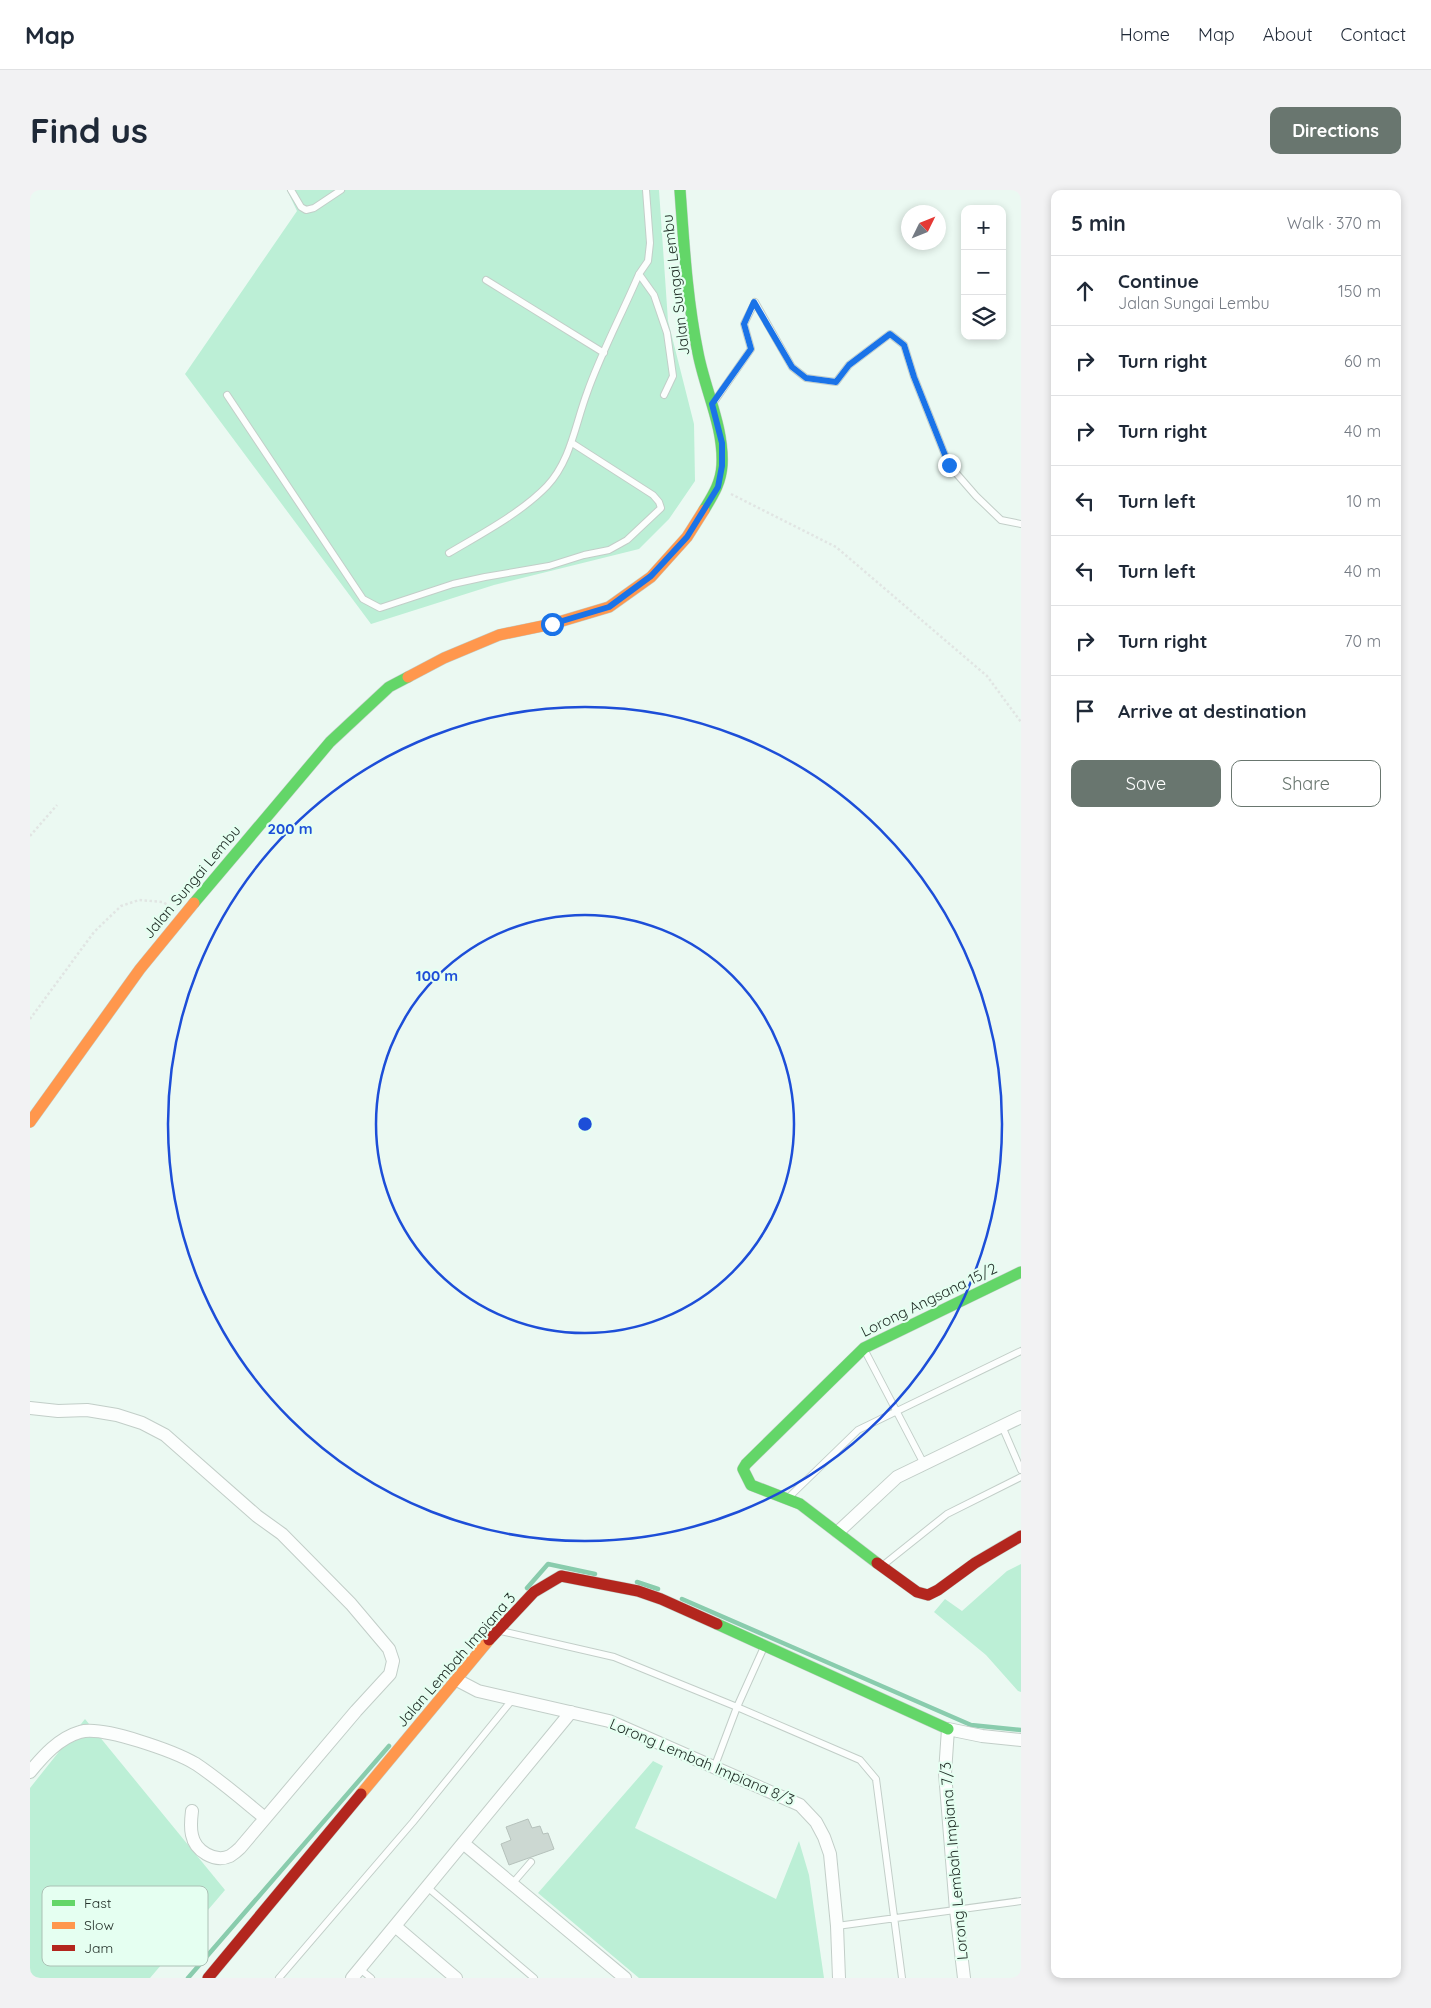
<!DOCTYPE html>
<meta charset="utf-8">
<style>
:root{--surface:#fff;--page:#f2f2f3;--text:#1f2937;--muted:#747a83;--line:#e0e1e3;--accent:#69766f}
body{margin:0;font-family:Quicksand,sans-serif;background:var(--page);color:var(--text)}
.controls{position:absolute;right:15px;top:15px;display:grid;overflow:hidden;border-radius:10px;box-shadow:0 2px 8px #0003}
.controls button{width:45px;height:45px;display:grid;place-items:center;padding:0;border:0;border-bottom:1px solid var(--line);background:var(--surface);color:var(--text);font:25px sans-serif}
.compass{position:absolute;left:871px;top:15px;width:45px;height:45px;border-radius:50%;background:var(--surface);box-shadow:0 2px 8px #0003;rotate:47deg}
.stop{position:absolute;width:15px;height:15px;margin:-11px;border:4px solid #1a73e8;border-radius:50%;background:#fff}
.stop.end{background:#1a73e8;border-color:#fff;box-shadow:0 1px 5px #0008}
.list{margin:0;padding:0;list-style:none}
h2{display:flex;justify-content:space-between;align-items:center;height:65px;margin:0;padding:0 20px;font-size:21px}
h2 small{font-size:16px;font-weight:400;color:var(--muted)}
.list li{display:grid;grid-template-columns:32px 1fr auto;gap:15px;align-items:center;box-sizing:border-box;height:70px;padding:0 20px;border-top:1px solid var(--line)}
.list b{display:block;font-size:19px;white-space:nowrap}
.list p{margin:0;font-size:16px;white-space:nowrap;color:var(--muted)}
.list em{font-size:16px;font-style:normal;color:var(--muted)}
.actions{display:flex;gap:10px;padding:15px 20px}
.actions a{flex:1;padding:11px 0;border:1px solid var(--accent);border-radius:10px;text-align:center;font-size:18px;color:var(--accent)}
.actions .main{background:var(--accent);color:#fff}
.icon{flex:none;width:28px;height:28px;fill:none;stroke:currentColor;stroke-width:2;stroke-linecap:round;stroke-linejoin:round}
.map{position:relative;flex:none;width:991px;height:1788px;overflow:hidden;border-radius:10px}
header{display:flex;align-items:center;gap:30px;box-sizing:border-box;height:70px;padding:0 25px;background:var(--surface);border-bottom:1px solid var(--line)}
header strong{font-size:24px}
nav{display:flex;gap:28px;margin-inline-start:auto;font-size:18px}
.intro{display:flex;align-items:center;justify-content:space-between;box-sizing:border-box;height:120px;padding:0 30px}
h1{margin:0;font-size:35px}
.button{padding:12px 22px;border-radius:10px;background:var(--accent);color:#fff;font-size:18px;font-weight:700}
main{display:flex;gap:30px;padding:0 30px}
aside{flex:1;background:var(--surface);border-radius:10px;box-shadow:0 2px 8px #0003}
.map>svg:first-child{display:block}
</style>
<header>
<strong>Map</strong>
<nav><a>Home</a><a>Map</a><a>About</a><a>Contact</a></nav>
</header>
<div class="intro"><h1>Find us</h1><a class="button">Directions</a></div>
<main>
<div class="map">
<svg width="991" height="1788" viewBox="0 0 991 1788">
<rect width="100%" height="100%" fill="#ebf9f2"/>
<!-- green -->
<path fill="#bcefd6" d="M257,0H629L638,131L664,234L665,291L639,329L609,359L464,395L341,434L155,184L267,21Z
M991,1374V1502L988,1501L956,1465L904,1422L915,1409L932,1421L977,1381Z
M55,1529L195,1700L120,1788H0V1598Z
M623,1571L633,1576L605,1638L746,1709L769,1651L779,1685L794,1788H609L508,1703Z"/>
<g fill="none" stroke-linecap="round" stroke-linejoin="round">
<!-- stream -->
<path stroke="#89ccad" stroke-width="4.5" d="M607,1392L628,1399
M497,1398L518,1374L565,1384
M652,1409L941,1535L991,1540
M158,1788L359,1556"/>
</g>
<!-- building -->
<path fill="#ccd8d2" stroke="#b5c1bb" d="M498,1629L502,1638L510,1636L513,1644L518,1643L524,1659L479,1675L471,1654L481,1650L476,1637Z"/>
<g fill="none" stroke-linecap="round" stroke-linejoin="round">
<!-- lane casing -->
<g stroke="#c2cec8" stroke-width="8">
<path id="lane" d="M261,0L271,17L276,20L284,18L311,0
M609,84L624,105L637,143L643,186L634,205
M456,90L574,163
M197,205L333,409L350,418L423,394L455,387L519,376L554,365L579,360L597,350L631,318L629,312L623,305L542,253
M684,212L721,159L714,134L725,112L762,177L776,188L806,192L819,175L860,144L874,155L884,187L919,275L946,306L971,330L991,334
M419,363C451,344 491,323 517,296C541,270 545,235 557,203C571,163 592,124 609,84L618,71L620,53L616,0
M834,1159L894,1274
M972,1236L991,1280
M758,1308L828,1240L991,1161
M852,1376L917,1324L991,1287
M471,1441L584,1467L707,1517L830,1570L846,1589L872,1788
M684,1578L707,1517L734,1457
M482,1694L501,1672
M397,1697L504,1788
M807,1736L991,1711
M330,1779L341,1788
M249,1788L383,1632L482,1510"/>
</g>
<!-- street casing -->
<g stroke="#c2cec8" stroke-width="14">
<path id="street" d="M0,1218L28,1221L57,1220L87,1225L112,1233L135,1245L227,1326L252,1344L321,1414L359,1459L363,1471L360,1484L326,1521L210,1658C207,1661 203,1664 200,1666C185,1673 165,1661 162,1645C160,1637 161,1629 162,1621
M808,1342L867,1287L991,1227
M427,1490L448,1501L579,1531L770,1615L786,1632L794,1647L800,1664L807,1736L809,1788
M0,1582C13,1566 29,1548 50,1542C72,1535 146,1562 166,1574C190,1590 213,1610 235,1628
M433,1653L595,1788
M365,1736L426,1788
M322,1788L541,1522
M934,1788L926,1720L915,1583L918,1539L952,1546L991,1550"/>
</g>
<!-- fast casing -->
<g stroke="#c2cec8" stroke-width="12">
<path id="fast" d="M650,0C654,55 657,110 668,163C675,200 694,237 692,275C691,293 683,305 674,320
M164,713L300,552L359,497L378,487
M847,1373L770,1314L721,1295L713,1279L716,1274L834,1158L991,1082
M687,1434L918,1539"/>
</g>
<!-- slow casing -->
<g stroke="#c2cec8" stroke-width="12">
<path id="slow" d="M378,487L414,468L469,445L522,434L579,417L621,387L657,347L674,320
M0,932L110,779L164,713
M331,1604L459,1450"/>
</g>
<!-- jam casing -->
<g stroke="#c2cec8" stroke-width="12">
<path id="jam" d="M847,1373L887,1402L898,1405L908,1400L945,1373L991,1346
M459,1450L504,1402L531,1386L608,1401L631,1409L687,1434
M178,1788L331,1604"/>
</g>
<!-- path -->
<path stroke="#e1e5e3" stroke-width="2.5" stroke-dasharray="2.5 2.5" stroke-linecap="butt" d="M701,304L806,357L957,486L991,532
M0,646L27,615
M0,829L64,742L91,716L109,710L133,712L142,718"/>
<!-- lane -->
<use href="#lane" stroke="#fcfefd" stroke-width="6"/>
<!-- street -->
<use href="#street" stroke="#fcfefd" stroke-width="12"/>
<!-- fast -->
<use href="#fast" stroke="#63d668" stroke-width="11"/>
<!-- slow -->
<use href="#slow" stroke="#ff974d" stroke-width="11"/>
<!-- jam -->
<use href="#jam" stroke="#b3261e" stroke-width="11"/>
</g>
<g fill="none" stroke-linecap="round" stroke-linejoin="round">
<!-- route -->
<path stroke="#1a73e8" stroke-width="6" d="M522,434L579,417L621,386L657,347L688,297L692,276V253L682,214L721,159L714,134L724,112L762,177L776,188L806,192L819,175L860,144L874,155L884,187L919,275"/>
</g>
<!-- distance rings -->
<g fill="none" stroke="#1d4ed8" stroke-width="2.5">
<circle cx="555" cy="934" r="209"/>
<circle cx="555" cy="934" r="417"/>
</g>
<g text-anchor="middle" stroke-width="4.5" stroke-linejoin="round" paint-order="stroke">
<!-- street labels -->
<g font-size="15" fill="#233029" stroke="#e5fff1">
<text transform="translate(646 95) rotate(-97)" y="5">Jalan Sungai Lembu</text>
<text transform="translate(162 692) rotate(-50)" y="5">Jalan Sungai Lembu</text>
<text transform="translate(899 1110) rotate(-26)" y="5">Lorong Angsana 15/2</text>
<text transform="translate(426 1470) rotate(-49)" y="5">Jalan Lembah Impiana 3</text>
<text transform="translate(672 1572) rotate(23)" y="5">Lorong Lembah Impiana 8/3</text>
<text transform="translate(924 1671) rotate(-95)" y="5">Lorong Lembah Impiana 7/3</text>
</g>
</g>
<!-- legend -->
<rect x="12" y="1696" width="166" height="80" rx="8" fill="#e5fff1" stroke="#abc1b5" stroke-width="1"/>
<rect x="22" y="1710" width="23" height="6" fill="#63d668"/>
<rect x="22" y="1732" width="23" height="7" fill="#ff974d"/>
<rect x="22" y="1755" width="23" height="6" fill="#b3261e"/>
<g font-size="14" fill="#233029">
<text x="54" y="1718">Fast</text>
<text x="54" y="1740">Slow</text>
<text x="54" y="1763">Jam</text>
</g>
<circle cx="555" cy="934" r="8" fill="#1d4ed8" stroke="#e5fff1" stroke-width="2.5"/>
<g font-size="15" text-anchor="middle" font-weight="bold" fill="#1d4ed8" stroke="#e5fff1" stroke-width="4.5" stroke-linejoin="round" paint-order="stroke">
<text x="260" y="644">200 m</text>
<text x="407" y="791">100 m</text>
</g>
</svg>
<div class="controls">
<button>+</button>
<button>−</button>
<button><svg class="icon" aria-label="layers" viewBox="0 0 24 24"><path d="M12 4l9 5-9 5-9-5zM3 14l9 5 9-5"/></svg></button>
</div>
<svg class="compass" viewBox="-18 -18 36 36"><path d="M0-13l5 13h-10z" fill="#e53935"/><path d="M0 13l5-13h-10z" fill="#747a83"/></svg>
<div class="stop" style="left:522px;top:434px"></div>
<div class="stop end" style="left:919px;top:275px"></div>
</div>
<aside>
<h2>5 min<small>Walk · 370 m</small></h2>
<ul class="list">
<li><svg class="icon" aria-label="ahead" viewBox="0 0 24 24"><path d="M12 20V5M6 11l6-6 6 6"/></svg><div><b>Continue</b><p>Jalan Sungai Lembu</p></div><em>150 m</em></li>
<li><svg class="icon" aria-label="right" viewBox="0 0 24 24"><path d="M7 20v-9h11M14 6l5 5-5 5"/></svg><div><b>Turn right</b></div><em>60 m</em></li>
<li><svg class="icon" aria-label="right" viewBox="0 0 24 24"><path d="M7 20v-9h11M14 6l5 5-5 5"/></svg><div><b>Turn right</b></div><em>40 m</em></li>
<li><svg class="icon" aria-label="left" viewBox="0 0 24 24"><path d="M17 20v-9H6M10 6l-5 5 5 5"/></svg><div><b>Turn left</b></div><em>10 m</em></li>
<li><svg class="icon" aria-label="left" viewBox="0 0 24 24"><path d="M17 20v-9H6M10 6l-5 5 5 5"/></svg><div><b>Turn left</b></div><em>40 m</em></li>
<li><svg class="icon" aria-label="right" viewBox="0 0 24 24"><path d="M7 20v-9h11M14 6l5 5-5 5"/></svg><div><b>Turn right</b></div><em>70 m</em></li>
<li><svg class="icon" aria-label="arrive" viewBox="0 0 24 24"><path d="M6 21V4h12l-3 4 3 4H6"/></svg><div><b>Arrive at destination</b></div></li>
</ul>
<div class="actions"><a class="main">Save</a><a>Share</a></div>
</aside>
</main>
